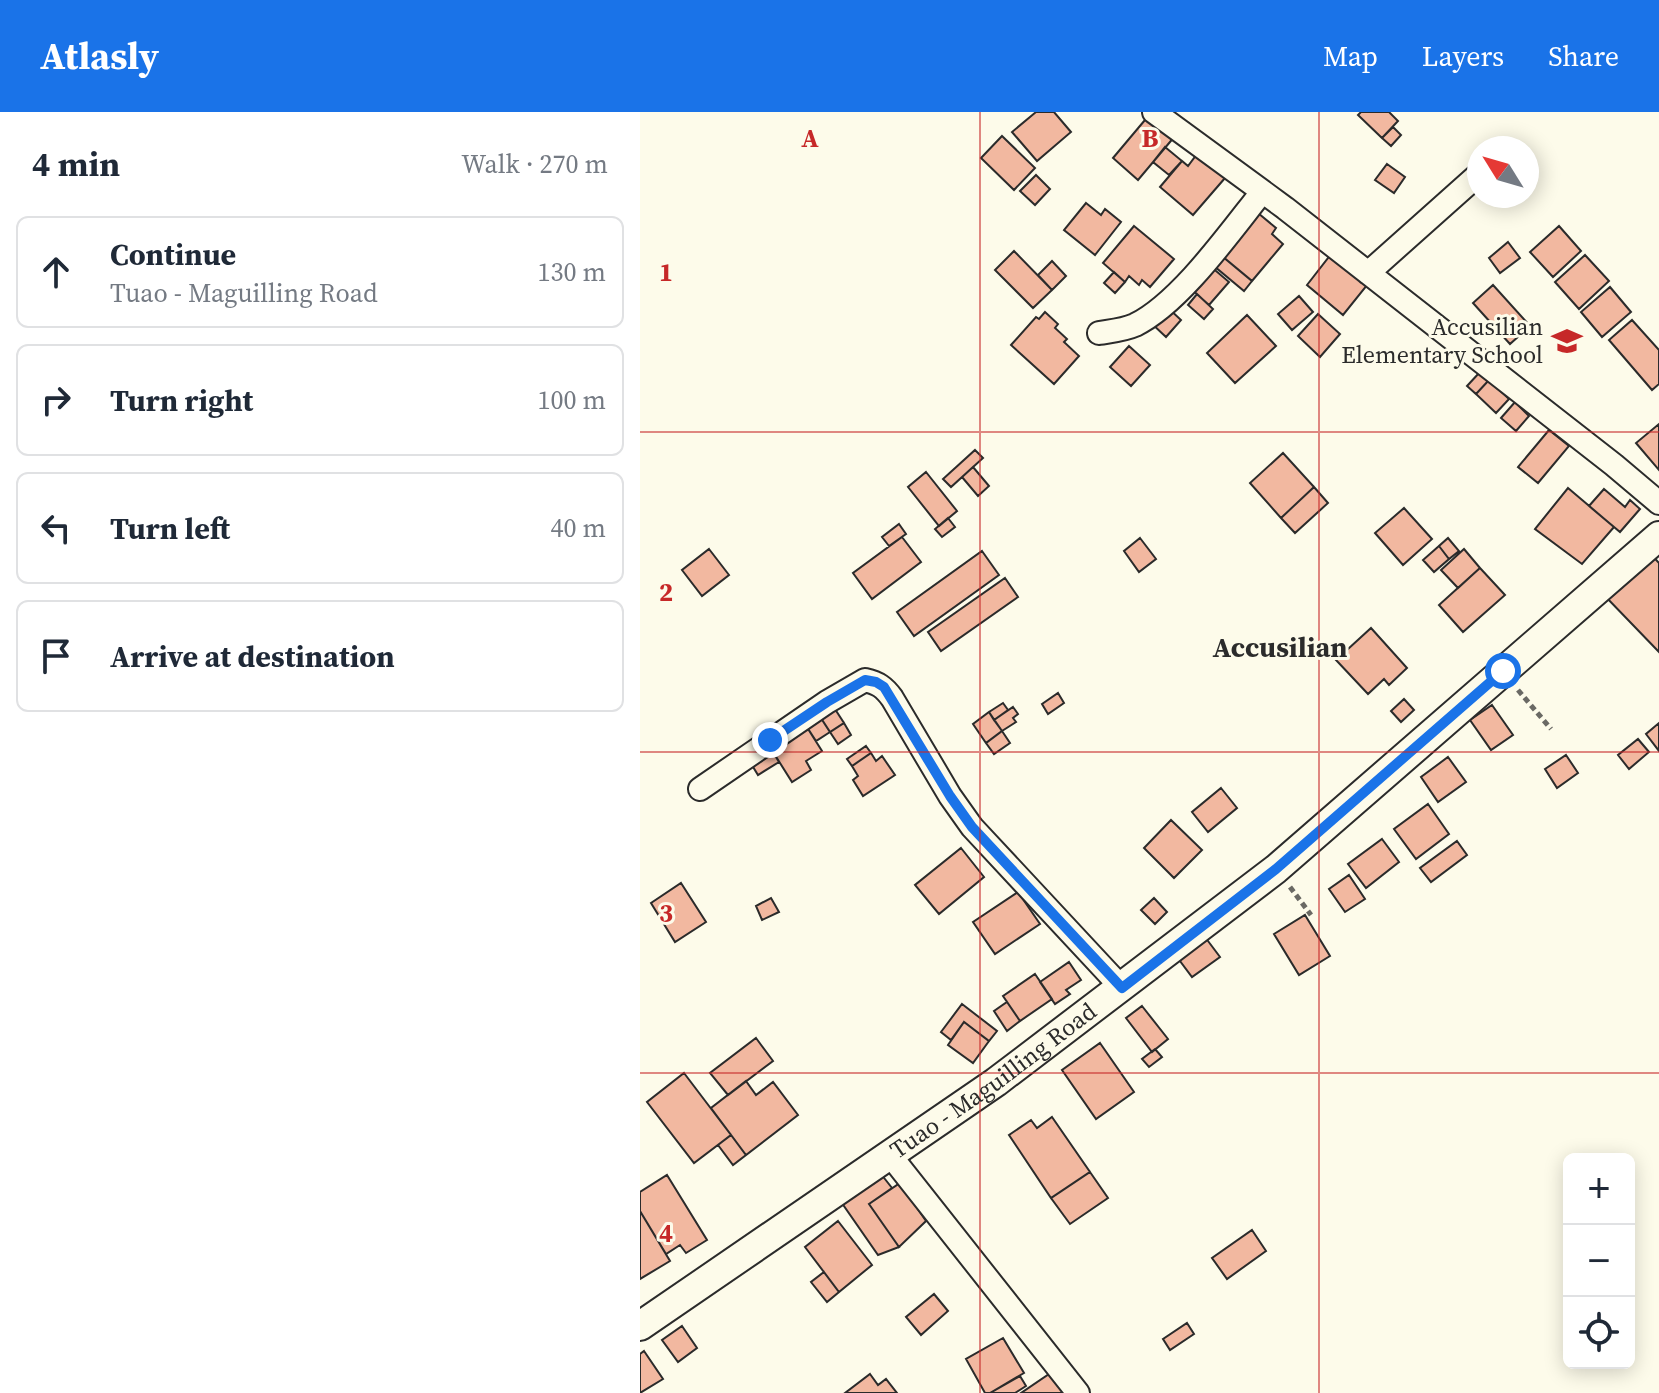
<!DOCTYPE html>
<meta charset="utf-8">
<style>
:root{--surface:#fff;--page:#f6f6f7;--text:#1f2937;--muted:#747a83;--line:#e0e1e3;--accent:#1a73e8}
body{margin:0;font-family:"Source Serif 4",serif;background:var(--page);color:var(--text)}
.controls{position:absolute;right:24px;bottom:24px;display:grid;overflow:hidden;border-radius:12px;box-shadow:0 4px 20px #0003}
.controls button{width:72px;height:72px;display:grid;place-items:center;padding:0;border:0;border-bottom:2px solid var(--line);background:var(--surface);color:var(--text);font:40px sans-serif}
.compass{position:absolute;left:827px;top:24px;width:72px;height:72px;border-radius:50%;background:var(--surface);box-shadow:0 4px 20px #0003;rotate:307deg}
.stop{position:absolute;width:24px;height:24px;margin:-18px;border:6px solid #1a73e8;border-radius:50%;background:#fff}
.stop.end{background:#1a73e8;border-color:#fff;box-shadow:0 2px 8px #0008}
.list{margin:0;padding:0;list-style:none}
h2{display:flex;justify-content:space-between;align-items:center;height:104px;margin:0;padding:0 32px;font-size:34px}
h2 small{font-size:26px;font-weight:400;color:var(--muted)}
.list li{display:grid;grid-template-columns:52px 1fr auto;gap:24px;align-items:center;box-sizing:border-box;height:112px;margin:0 16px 16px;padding:0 16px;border:2px solid var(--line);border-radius:12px}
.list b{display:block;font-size:30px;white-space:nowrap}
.list p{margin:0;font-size:26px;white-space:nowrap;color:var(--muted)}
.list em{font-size:26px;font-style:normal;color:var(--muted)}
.icon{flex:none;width:44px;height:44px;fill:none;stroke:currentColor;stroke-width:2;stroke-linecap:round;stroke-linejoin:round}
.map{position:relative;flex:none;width:1019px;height:1281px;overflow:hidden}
header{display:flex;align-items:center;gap:48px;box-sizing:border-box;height:112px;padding:0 40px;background:var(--accent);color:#fff}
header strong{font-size:38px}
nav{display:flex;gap:44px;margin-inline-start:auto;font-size:28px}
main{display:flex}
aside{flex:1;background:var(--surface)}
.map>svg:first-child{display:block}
</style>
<header>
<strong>Atlasly</strong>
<nav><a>Map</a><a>Layers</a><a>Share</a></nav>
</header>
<main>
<aside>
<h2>4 min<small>Walk · 270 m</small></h2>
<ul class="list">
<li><svg class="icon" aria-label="ahead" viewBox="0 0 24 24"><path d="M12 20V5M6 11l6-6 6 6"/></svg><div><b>Continue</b><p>Tuao - Maguilling Road</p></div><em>130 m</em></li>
<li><svg class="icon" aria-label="right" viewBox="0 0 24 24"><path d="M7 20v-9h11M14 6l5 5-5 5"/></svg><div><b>Turn right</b></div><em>100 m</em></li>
<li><svg class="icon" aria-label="left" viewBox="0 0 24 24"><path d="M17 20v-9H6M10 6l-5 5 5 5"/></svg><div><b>Turn left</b></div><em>40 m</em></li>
<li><svg class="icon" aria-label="arrive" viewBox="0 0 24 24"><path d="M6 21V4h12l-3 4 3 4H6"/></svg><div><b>Arrive at destination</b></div></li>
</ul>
</aside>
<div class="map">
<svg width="1019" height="1281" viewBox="0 0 1019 1281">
<rect width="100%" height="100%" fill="#fdfbea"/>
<!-- building -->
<path fill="#f2b8a0" stroke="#2b2b2b" stroke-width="2" d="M396,0H414L431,20L397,49L372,20Z
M721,0H749L758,9L742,26L718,3Z
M510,2L535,24L498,68L473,46Z
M753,15L761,23L751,34L742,26Z
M362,24L395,56L374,78L341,46Z
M525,35L542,49L529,63L513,50Z
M557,42L585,66L553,103L520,75L542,49L548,54Z
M747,52L765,65L754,81L735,68Z
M396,63L410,77L395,93L380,79Z
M446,91L461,103L465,97L481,110L455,143L424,118Z
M618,101L636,116L632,122L643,132L612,169L582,144Z
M494,114L534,147L510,175L502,168L499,173L489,164L485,170L463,151Z
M919,114L941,139L913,165L890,140Z
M868,130L880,146L860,161L849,146Z
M695,137L732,167L703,203L667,173Z
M374,139L412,178L393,196L355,158Z
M945,143L969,169L939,197L915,170Z
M582,144L612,169L604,179L574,154Z
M412,149L426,164L412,178L398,163Z
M569,153L589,170L569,193L549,175Z
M474,160L485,170L475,181L464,171Z
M853,173L890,214L870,232L833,191Z
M970,175L991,200L962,225L941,200Z
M557,182L573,197L564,207L548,193Z
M659,184L673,200L652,218L638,202Z
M525,193L541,208L526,225L510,210Z
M405,200L418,212L415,216L427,227L424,230L439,244L414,272L371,233L396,205L399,207Z
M678,202L700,222L680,245L658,224Z
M607,203L636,234L595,271L567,241Z
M992,208L1019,238V272L1012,278L969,228Z
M489,234L510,253L491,274L470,255Z
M840,260L849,268L836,282L827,274Z
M849,268L869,287L856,301L836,282Z
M875,290L889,304L876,319L861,306Z
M1019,312V358L996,331Z
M909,318L929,334L898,371L878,355Z
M335,338L343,346L311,375L303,367Z
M643,341L674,375L641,406L610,371Z
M333,355L349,374L338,384L322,365Z
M286,360L317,399L299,414L268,375Z
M674,375L688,391L655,421L641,406Z
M928,376L974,415L942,452L895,417Z
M964,377L985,395L990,388L1000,397L980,420L949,394Z
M764,396L792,427L763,453L735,421Z
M308,406L315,415L302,425L295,417Z
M259,412L266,422L249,434L242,425Z
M262,425L281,450L232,487L213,461Z
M500,426L516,447L499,460L484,439Z
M808,426L819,439L809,447L799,434Z
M799,434L809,447L794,460L783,448Z
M69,437L89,463L62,484L42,458Z
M824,437L840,456L818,476L801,458Z
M342,439L359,463L274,524L257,500Z
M1008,439L1019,451V540L963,482Z
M840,456L865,483L823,520L799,493Z
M365,466L378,485L301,539L288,520Z
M731,516L767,556L749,573L744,567L728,582L696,548Z
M418,581L424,591L408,602L402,592Z
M764,587L774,598L761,610L751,599Z
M363,591L368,598L354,608L349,600Z
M852,593L873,623L851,638L830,608Z
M193,594L204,611L190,620L179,603Z
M373,595L378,602L373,606L376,610L362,619L354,608Z
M349,600L362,619L346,631L333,612Z
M179,603L190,620L176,629L165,612Z
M163,609L182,639L166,649L171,658L152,670L128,632Z
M204,611L211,623L198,632L190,620Z
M1019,611V639L1006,622Z
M362,619L370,631L354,642L346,631Z
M998,627L1009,640L989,657L978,643Z
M128,632L139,650L118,663L107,645Z
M226,634L231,641L212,654L207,647Z
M231,641L236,649L242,644L255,663L223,684L213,668L218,664L212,654Z
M926,643L938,661L917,676L905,657Z
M808,645L826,670L798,690L781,665Z
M581,676L597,696L568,720L552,700Z
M788,692L809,722L776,747L754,717Z
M531,708L562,738L534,766L504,736Z
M742,727L759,750L726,776L708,752Z
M817,729L827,743L791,770L780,756Z
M321,736L344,765L299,802L275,773Z
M709,763L725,787L705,800L689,777Z
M41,771L66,810L35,830L11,791Z
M378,780L400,812L355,842L333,810Z
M131,786L139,800L122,808L116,794Z
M514,786L527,800L515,812L501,798Z
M665,803L690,844L659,863L634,822Z
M565,825L580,845L552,865L537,845Z
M429,850L441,868L426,878L430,882L415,892L400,870Z
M395,862L412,887L380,909L363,884Z
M367,890L380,909L367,919L354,899Z
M322,892L357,919L349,929L324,910L311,928L301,920Z
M502,894L528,927L512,940L486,906Z
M324,910L349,929L333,951L308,933Z
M116,926L133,949L88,983L70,961Z
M460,931L494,980L456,1007L422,958Z
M515,937L522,945L509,955L502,947Z
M44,961L91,1023L54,1051L7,990Z
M106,969L116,983L133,970L158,1003L106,1043L71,996Z
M412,1005L450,1060L411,1086L369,1023L391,1008L397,1016Z
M91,1023L106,1043L93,1053L78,1033Z
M237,1057L252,1076L229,1092L259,1135L238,1143L197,1084Z
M450,1060L468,1086L430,1112L411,1086Z
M27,1063L67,1128L46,1141L40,1133L26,1142L0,1099V1080Z
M260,1071L286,1109L259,1135L229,1092Z
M0,1099L30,1149L0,1167Z
M198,1109L232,1153L199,1180L165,1135Z
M612,1118L626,1139L587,1167L572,1146Z
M184,1160L199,1180L187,1190L171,1170Z
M294,1182L308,1199L281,1223L266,1205Z
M547,1211L554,1222L530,1238L523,1227Z
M42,1214L57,1236L38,1250L22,1228Z
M363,1226L384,1261L350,1281H345L326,1247Z
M4,1239L23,1267L0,1281V1242Z
M415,1258L428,1281H381Z
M230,1262L238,1273L246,1267L257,1281H205Z
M380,1264L386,1274L375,1281H350Z"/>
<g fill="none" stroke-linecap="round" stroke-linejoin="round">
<!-- minor casing -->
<g stroke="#2b2b2b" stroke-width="26">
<path id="minor" d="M514,0L645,96L974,353L1019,391
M728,161L839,62
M459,221C471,219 484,218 495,213C540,191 590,120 622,80
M60,677L187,590L225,568C238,571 244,575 252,586L310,684L332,715L482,876
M250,1043L438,1281"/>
</g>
<!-- tertiary casing -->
<g stroke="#2b2b2b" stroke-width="32">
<g id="tertiary">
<path id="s1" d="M0,1214L356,970L636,757L1019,424"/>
</g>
</g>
<!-- path -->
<path stroke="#6a6964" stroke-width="5" stroke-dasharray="6 4" stroke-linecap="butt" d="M878,578L911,617
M650,775L671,803"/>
<!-- minor -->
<use href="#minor" stroke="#fdfbea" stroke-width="22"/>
<!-- tertiary -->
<use href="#tertiary" stroke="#fdfbea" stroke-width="28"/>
</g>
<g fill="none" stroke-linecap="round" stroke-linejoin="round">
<!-- route -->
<path stroke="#1a73e8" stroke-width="10" d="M130,628L187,590L225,568L236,570L244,575L310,684L332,715L482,876L636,757L863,559"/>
</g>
<!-- grid -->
<path fill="none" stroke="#c62828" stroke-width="2" stroke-opacity="0.55" d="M340,0V1281M679,0V1281M0,320H1019M0,640H1019M0,961H1019"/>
<!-- icons -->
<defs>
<g id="school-bare" transform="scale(2.4)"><path d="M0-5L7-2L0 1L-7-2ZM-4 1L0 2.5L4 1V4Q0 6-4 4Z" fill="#c62828" stroke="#fdfbea" stroke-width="2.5" paint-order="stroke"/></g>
</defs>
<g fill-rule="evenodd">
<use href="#school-bare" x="927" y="229"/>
</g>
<g text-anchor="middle" stroke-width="6" stroke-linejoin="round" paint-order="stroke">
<!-- poi labels -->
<g font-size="24" fill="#2b2b2b" stroke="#fdfbea" text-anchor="end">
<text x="903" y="223">Accusilian<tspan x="903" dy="28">Elementary School</tspan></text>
</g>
<!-- street labels -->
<g font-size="24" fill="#2b2b2b" stroke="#fdfbea">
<text dy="8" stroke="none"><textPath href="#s1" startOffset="430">Tuao - Maguilling Road</textPath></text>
</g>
<!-- quarter labels -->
<g font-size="28" font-weight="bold" fill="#2b2b2b" stroke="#fdfbea">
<text x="640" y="545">Accusilian</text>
</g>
</g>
<g font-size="26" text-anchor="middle" font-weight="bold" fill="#c62828" stroke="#fdfbea" stroke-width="6" stroke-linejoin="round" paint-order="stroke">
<text x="170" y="35">A</text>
<text x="510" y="35">B</text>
<text x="26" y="169">1</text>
<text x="26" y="489">2</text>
<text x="26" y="810">3</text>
<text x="26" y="1130">4</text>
</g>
</svg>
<div class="controls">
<button>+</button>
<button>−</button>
<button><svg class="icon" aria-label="locate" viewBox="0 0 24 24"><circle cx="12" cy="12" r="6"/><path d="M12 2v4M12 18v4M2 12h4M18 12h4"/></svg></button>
</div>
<svg class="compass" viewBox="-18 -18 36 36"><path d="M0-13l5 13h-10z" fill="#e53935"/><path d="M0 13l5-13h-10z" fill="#747a83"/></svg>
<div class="stop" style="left:863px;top:559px"></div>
<div class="stop end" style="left:130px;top:628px"></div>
</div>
</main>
